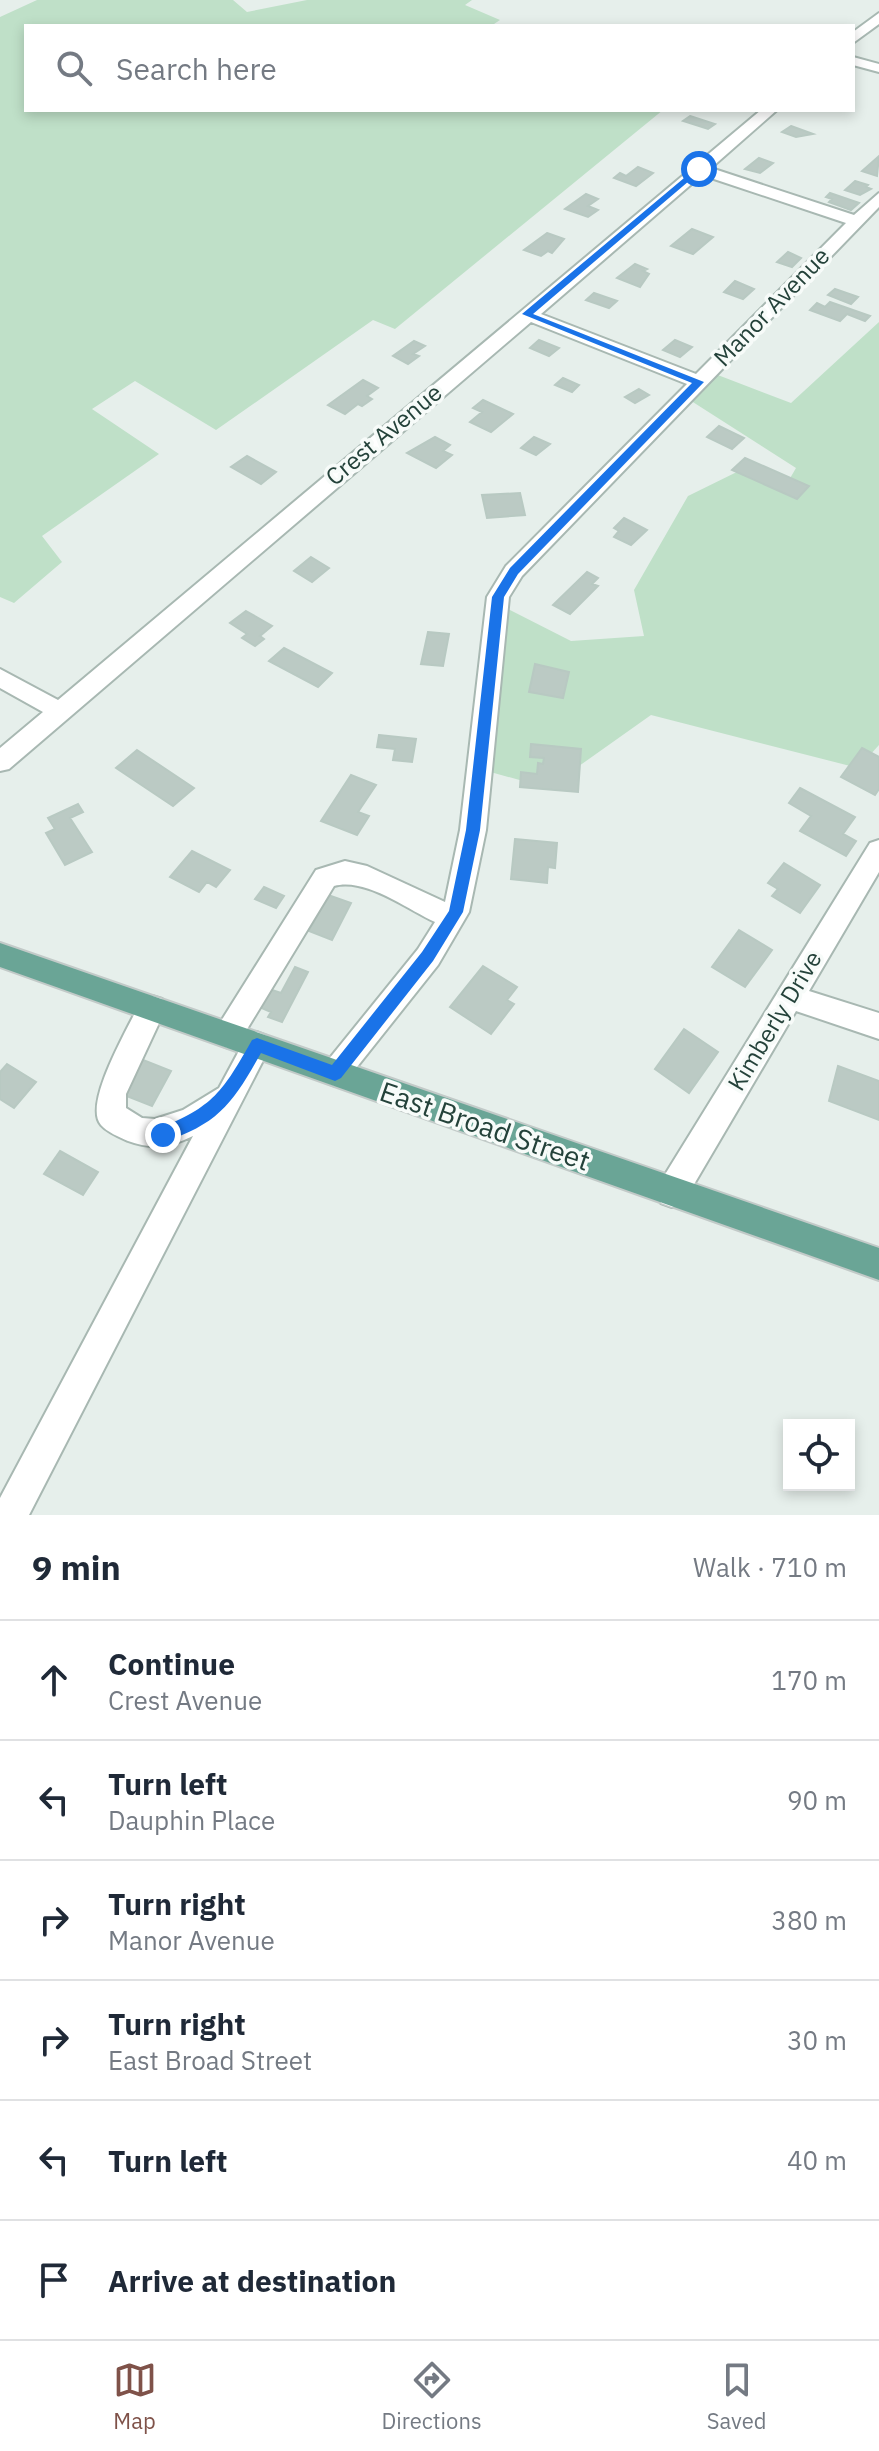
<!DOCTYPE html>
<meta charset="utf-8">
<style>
:root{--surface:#fff;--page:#f6f6f7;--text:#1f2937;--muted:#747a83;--line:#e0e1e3;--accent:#7f5249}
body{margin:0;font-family:"IBM Plex Sans",sans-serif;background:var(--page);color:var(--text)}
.controls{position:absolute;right:24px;bottom:24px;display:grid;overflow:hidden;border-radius:0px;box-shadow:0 4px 12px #0003}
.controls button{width:72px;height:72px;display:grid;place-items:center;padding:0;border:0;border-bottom:2px solid var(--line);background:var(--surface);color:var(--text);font:40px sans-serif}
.stop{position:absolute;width:24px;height:24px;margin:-18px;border:6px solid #1a73e8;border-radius:50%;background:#fff}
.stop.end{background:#1a73e8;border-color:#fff;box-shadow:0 2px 8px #0008}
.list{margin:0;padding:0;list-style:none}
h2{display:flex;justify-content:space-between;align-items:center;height:104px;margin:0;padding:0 32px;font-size:34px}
h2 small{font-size:26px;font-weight:400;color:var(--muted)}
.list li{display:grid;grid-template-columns:52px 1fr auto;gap:24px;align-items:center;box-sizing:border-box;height:120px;padding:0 32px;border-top:2px solid var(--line)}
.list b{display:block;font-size:30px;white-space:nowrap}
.list p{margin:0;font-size:26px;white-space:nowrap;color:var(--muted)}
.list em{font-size:26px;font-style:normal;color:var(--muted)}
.icon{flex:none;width:44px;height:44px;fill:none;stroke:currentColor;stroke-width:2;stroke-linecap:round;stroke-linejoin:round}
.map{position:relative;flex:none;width:879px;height:1515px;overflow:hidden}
.search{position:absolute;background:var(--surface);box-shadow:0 4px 12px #0003;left:24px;right:24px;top:24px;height:88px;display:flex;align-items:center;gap:20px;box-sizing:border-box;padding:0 28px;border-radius:0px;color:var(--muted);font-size:30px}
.sheet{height:824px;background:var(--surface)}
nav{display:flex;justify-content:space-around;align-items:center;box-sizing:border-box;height:112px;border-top:2px solid var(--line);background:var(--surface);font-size:22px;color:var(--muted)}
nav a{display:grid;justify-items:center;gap:4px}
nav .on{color:var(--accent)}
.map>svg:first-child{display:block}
</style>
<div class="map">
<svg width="879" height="1515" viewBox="0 0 879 1515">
<rect width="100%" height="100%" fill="#e6efeb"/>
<!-- green -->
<path fill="#bfe0c8" d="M37,0H233L247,12L307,0H472L465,5L500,20L491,26H26V110H663L395,329L373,320L216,430L135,381L92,409L159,454L42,536L62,562L14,603L0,597V17Z
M879,322V745L858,768L651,715L548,788L469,766L496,603L571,641L644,636L634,590L688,496L749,466L789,480L796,468L685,397L710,372L791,403Z"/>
<!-- building -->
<path fill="#bbcac4" stroke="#b8c9c2" stroke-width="2" d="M690,116L715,124L708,129L683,121Z
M791,126L813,134L796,137L782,132Z
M879,156L877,176L862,171Z
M759,158L773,163L760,173L745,169Z
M638,167L653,173L636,186L614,178L620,173L626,176Z
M855,181L868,185L866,187L871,189L860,195L845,190Z
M830,193L859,203L851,210L829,202L832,199L826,197Z
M586,194L598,199L588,206L598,210L588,217L565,209Z
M692,229L713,237L693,254L671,246Z
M547,233L564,239L552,253L548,251L541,256L524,250Z
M788,252L801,258L792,267L777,262Z
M635,264L647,269L643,271L649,274L640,287L617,278Z
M735,281L754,289L743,299L724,292Z
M835,289L858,297L851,304L828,295Z
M594,293L617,301L609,308L586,300Z
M830,302L870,316L865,321L847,314L840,321L810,310L817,303L825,307Z
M539,340L559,348L549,356L530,348Z
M675,340L692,347L680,357L663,350Z
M414,341L425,346L413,354L419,356L408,364L393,356Z
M563,378L579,385L572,392L555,385Z
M363,380L378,388L367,396L372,399L362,406L358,404L345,414L328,405Z
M639,389L649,395L635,403L625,397Z
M483,400L513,414L491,432L470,422L482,412L473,408Z
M719,426L744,438L732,449L707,437Z
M435,437L450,445L443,451L452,455L436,468L407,453Z
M534,437L550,444L536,455L521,448Z
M247,456L276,472L261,484L231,467Z
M745,458L809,486L797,499L732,470Z
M520,493L525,515L487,518L482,495Z
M624,518L647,530L631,545L614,537L619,531L614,528Z
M311,557L329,568L312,582L294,571Z
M587,572L598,578L592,584L598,586L570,614L553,605Z
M246,611L272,626L260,636L264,639L255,646L242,638L247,634L230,623Z
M428,632L449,634L443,666L421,664Z
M284,648L332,673L318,687L269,661Z
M535,664L569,672L563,698L529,692Z
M379,735L416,739L412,762L393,760L395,749L377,747Z
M531,744L581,749L578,792L520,787L521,772L537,774L538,763L543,764L544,758L530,757Z
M862,748L879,757V789L875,795L841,777Z
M137,750L194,788L173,806L116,768Z
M351,775L376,785L358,812L369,816L357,835L321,821Z
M800,788L855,817L843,834L856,841L846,856L800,831L811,816L789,803Z
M78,804L83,812L70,818L92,852L65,865L46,833L55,829L48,818Z
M515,839L557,843L555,868L548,867L547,883L511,879Z
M192,851L230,870L216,887L207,882L199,892L170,877Z
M784,863L820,885L800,913L772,896L778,889L768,883Z
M264,887L284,896L276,908L255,899Z
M328,895L351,903L332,940L309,931Z
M739,930L772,950L745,987L712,967Z
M483,966L517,987L507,1000L514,1004L491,1034L450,1007Z
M295,967L308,972L282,1022L268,1017L271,1012L257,1006L266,988L281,993Z
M684,1029L718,1052L689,1093L655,1069Z
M138,1058L171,1071L152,1106L119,1093Z
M7,1064L36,1082L14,1108L0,1099V1072Z
M838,1066L879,1081V1120L829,1101Z
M60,1151L98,1172L83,1195L44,1174Z"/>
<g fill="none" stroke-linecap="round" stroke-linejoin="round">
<!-- minor casing -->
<g stroke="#a8b8b2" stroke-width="4">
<path id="minor" d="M879,13V24L853,43V32Z
M853,57L879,64V72L853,65Z
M761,110H777L711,168L854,215L879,193V207L522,576L509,597L486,830L469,912L438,965L345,1082L335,1086L325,1082L321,1073L325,1064L418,949L435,922C407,909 365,877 334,886L238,1044L228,1048L218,1044L214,1035L218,1026L316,870L345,861L367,866L445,902L460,830L487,597L506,566L687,384L531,322L9,769L0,771V748L43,712L0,688V669L58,700ZM702,175L846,223L696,374L541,314Z
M879,840V872L809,991L879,1013V1039L796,1011L683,1203L672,1207L661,1203L657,1192L661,1181L870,843Z
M152,996L162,999L166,1008L126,1094V1108L142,1118L155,1119L183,1110L219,1088L247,1036L257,1032L267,1036L271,1045L29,1515H0V1498L193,1136C170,1147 152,1150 128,1141C119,1137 107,1132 101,1125C82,1104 131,1023 142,999Z"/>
</g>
<!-- major casing -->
<g stroke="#c2cac8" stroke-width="4">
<path id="major" d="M0,943L879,1248V1280L0,967Z"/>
</g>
<!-- minor -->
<use href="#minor" fill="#fff" fill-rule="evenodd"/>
<!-- major -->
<use href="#major" fill="#6aa596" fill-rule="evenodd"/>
</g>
<!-- route -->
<path fill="#1a73e8" d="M696,168L703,169L533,314L704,382L518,574L504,597L480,830L463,912L433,961L341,1078L335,1081L261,1053C233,1103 219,1124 163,1142L157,1140V1129C214,1107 223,1091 252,1040L257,1038L332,1065L422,952L449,911L466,830L492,597L510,568L692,383L522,314Z"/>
<g text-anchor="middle" stroke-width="7" stroke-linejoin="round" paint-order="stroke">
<!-- street labels -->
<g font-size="24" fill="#24423a" stroke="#f7fbf9">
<text transform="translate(772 307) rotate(-46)" y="8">Manor Avenue</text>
<text transform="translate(384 435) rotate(-40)" y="8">Crest Avenue</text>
<text transform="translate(775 1021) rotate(-59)" y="8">Kimberly Drive</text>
</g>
<!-- near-street labels -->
<g font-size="28" fill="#24423a" stroke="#f7fbf9">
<text transform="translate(485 1126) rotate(19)" y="10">East Broad Street</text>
</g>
</g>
</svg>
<div class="controls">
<button><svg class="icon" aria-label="locate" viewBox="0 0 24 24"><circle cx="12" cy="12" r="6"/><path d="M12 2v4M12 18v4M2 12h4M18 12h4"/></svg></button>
</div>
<div class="stop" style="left:699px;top:169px"></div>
<div class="stop end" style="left:163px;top:1135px"></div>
<div class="search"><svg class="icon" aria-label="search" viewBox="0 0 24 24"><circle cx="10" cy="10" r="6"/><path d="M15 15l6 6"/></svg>Search here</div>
</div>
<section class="sheet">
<h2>9 min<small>Walk · 710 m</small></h2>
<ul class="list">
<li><svg class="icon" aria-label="ahead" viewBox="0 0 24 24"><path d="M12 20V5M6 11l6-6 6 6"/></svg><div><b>Continue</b><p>Crest Avenue</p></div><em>170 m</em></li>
<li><svg class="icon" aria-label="left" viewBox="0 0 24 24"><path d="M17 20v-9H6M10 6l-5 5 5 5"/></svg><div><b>Turn left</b><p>Dauphin Place</p></div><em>90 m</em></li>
<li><svg class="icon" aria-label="right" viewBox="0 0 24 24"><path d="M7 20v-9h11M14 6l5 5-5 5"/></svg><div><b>Turn right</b><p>Manor Avenue</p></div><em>380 m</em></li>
<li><svg class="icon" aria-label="right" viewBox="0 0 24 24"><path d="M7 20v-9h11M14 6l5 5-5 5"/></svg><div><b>Turn right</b><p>East Broad Street</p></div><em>30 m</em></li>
<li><svg class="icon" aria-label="left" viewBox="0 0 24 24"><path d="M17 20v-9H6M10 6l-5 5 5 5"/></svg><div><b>Turn left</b></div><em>40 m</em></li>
<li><svg class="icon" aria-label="arrive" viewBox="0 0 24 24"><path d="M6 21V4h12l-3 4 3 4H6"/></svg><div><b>Arrive at destination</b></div></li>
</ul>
</section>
<nav>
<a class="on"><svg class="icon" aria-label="map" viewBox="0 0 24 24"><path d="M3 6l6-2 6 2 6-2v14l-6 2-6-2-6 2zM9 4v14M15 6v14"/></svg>Map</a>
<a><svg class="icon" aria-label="directions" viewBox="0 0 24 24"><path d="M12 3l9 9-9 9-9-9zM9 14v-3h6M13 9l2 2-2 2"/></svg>Directions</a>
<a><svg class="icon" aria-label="saved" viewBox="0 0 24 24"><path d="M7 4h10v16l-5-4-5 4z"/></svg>Saved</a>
</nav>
